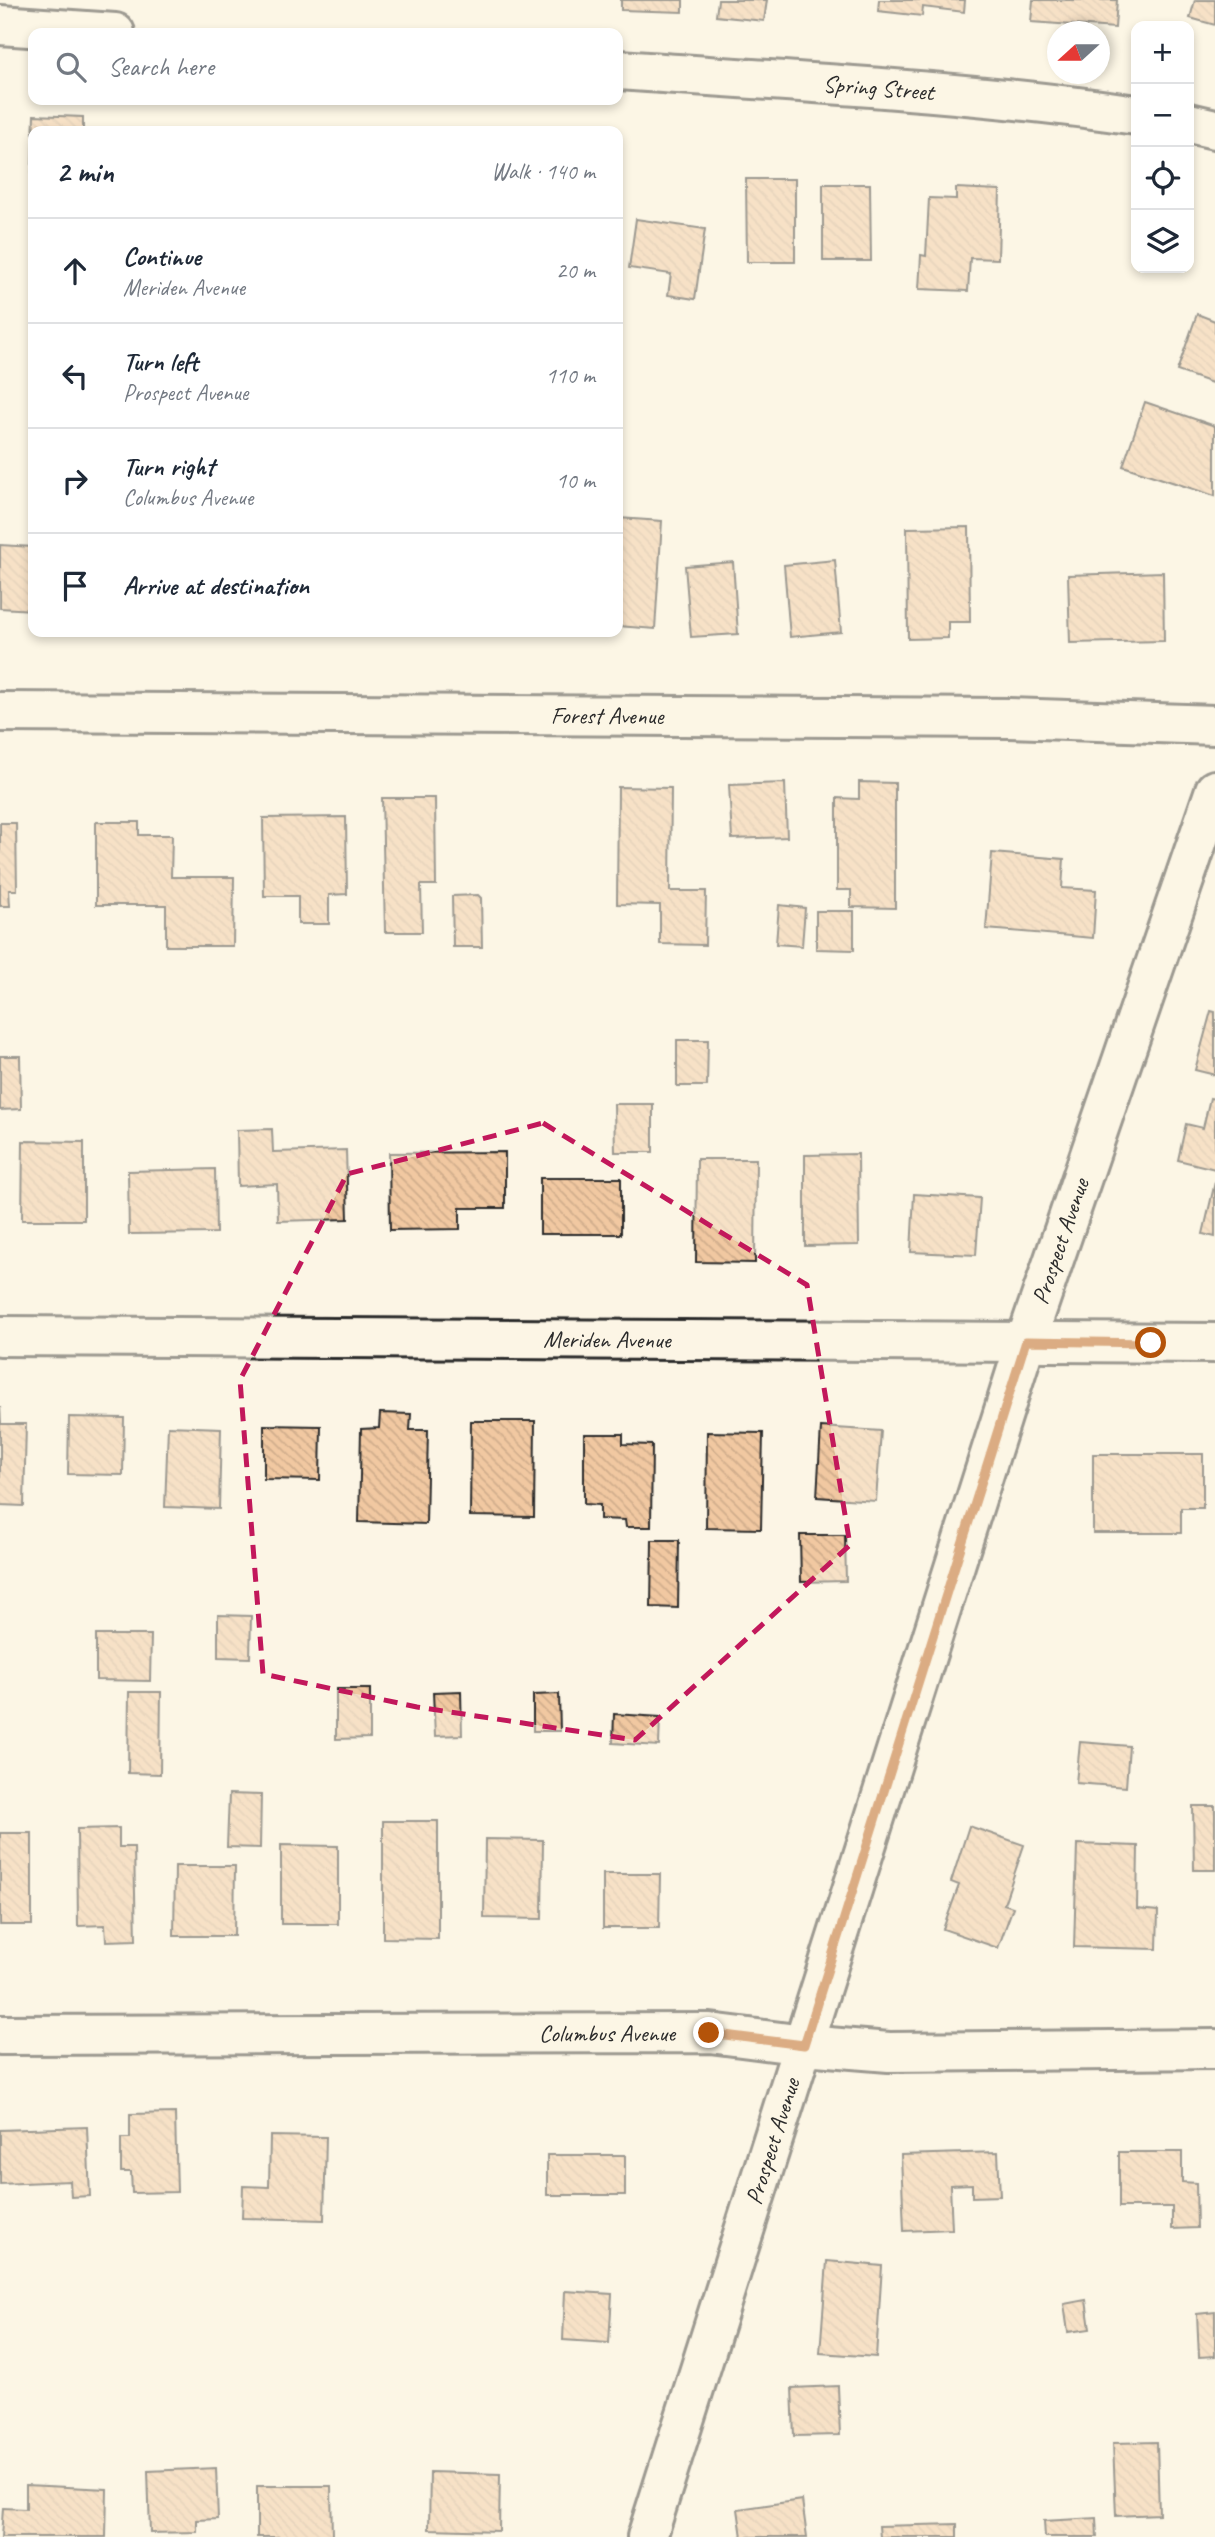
<!DOCTYPE html>
<meta charset="utf-8">
<style>
:root{--surface:#fff;--page:#f2f2f3;--text:#1f2937;--muted:#747a83;--line:#e0e1e3}
body{margin:0;font-family:Caveat,sans-serif;background:var(--page);color:var(--text)}
.controls{position:absolute;right:21px;top:21px;display:grid;overflow:hidden;border-radius:14px;box-shadow:0 4px 10px #0003}
.controls button{width:63px;height:63px;display:grid;place-items:center;padding:0;border:0;border-bottom:2px solid var(--line);background:var(--surface);color:var(--text);font:35px sans-serif}
.compass{position:absolute;left:1047px;top:21px;width:63px;height:63px;border-radius:50%;background:var(--surface);box-shadow:0 4px 10px #0003;rotate:249deg}
.stop{position:absolute;width:21px;height:21px;margin:-16px;border:5px solid #b45309;border-radius:50%;background:#fff}
.stop.end{background:#b45309;border-color:#fff;box-shadow:0 2px 7px #0008}
.list{margin:0;padding:0;list-style:none}
h2{display:flex;justify-content:space-between;align-items:center;height:91px;margin:0;padding:0 28px;font-size:30px}
h2 small{font-size:23px;font-weight:400;color:var(--muted)}
.list li{display:grid;grid-template-columns:46px 1fr auto;gap:21px;align-items:center;box-sizing:border-box;height:105px;padding:0 28px;border-top:2px solid var(--line)}
.list b{display:block;font-size:26px;white-space:nowrap}
.list p{margin:0;font-size:23px;white-space:nowrap;color:var(--muted)}
.list em{font-size:23px;font-style:normal;color:var(--muted)}
.icon{flex:none;width:38px;height:38px;fill:none;stroke:currentColor;stroke-width:2;stroke-linecap:round;stroke-linejoin:round}
.map{position:relative;flex:none;width:1215px;height:2537px;overflow:hidden}
.search{position:absolute;background:var(--surface);box-shadow:0 4px 10px #0003;left:28px;top:28px;width:595px;height:77px;display:flex;align-items:center;gap:18px;box-sizing:border-box;padding:0 24px;border-radius:14px;color:var(--muted);font-size:26px}
.panel{position:absolute;background:var(--surface);box-shadow:0 4px 10px #0003;left:28px;top:126px;width:595px;height:511px;border-radius:14px}
.map>svg:first-child{display:block}
</style>
<div class="map">
<svg width="1215" height="2537" viewBox="0 0 1215 2537">
<defs>
<pattern id="building-back-hatch" width="6" height="6" patternUnits="userSpaceOnUse" patternTransform="scale(1.75)"><rect width="6" height="6" fill="#f1c8a1"/><path d="M-1 5l2 2M0 0l6 6M5-1l2 2" fill="none" stroke="#cfac8b"/></pattern>
</defs>
<rect width="100%" height="100%" fill="#fcf5e5"/>
<filter id="ink" filterUnits="userSpaceOnUse"><feTurbulence type="fractalNoise" baseFrequency=".0143" numOctaves="2"/><feDisplacementMap in="SourceGraphic" scale="14" xChannelSelector="R" yChannelSelector="G"/><feConvolveMatrix kernelMatrix="1 2 1 2 8 2 1 2 1" color-interpolation-filters="sRGB"/></filter>
<g filter="url(#ink)">
<!-- building -->
<path fill="url(#building-back-hatch)" stroke="#2b2b2b" stroke-width="2" d="M621,0H683V12L621,10Z
M718,0H767L764,21L716,16Z
M879,0H965L964,12L923,7L922,16L878,11Z
M1033,0H1117L1115,28L1031,22Z
M1195,0H1215V25L1190,18Z
M34,115L83,117V131H33V194H31Z
M746,179H795V262H747Z
M823,184H870L871,261H823Z
M956,188L1000,190L998,259L970,258L968,291L919,289L921,255L926,256L929,198L956,199Z
M636,219L705,229L695,299L668,295L671,274L629,268Z
M1197,314L1215,321V384L1177,371Z
M1145,402L1215,426V496L1123,466Z
M618,518L662,521L655,629L618,626Z
M969,527L970,622H948V638L908,639L907,528Z
M0,545L33,547V610L0,608Z
M835,560L841,632L790,637L784,565Z
M733,562L738,634L691,637L685,566Z
M1163,572L1164,641L1070,643L1068,575Z
M859,782L895,783V908L851,907V890H837V798L859,799Z
M785,783L787,837L732,839L729,785Z
M618,787L671,788L670,891H706L705,945L660,944V905L617,904Z
M382,798H435L436,885H421L422,932H385Z
M346,817L347,894L329,895V924H298V896H264L263,818Z
M96,822H139V835H172L171,877H234L233,946H166V905H96Z
M0,823H16L17,890H9L10,906H0Z
M992,853L1064,859L1062,888L1096,890L1093,938L986,929Z
M478,895L481,898L482,947H453L452,896Z
M779,905L805,908L802,946L776,944Z
M816,911H854V950L816,949Z
M1211,1011L1215,1012V1075L1195,1070Z
M677,1040H708L707,1086H677Z
M0,1056H20L21,1109L0,1110Z
M1210,1098L1215,1099V1169L1178,1160L1186,1124L1203,1128Z
M614,1104H653V1152H615Z
M272,1129L273,1152L346,1150L348,1219L278,1221L277,1184L238,1186L237,1130Z
M23,1141L84,1142V1220H22Z
M505,1152V1208H460V1229L390,1230L389,1153Z
M858,1154L859,1245L805,1246V1155Z
M697,1159H756L755,1263L696,1262Z
M215,1169L216,1233L129,1234L128,1171Z
M540,1178H621V1234H540Z
M1215,1182V1237L1203,1234Z
M914,1194L980,1198L976,1255L911,1252Z
M0,1406L1,1424H26L24,1506L0,1505Z
M380,1413L411,1414L410,1430H428L426,1524L359,1522L361,1429L379,1428Z
M69,1417L124,1418L123,1475L68,1474Z
M471,1421H535L534,1517L470,1516Z
M264,1425L321,1426L320,1480L264,1479Z
M168,1426L221,1428L219,1509L165,1507Z
M821,1427L881,1431L876,1501L817,1497Z
M707,1432L763,1433L761,1529L706,1528Z
M584,1434H623V1444L652,1445L651,1527H626L625,1520L600,1519V1505L584,1504Z
M1093,1454H1203V1508H1181V1533H1093Z
M800,1535H845L846,1581L801,1582Z
M652,1540H679L678,1608L651,1607Z
M218,1615L251,1616L250,1658L218,1657Z
M96,1635H151L150,1681L96,1680Z
M336,1689H370V1738L336,1739Z
M461,1691L462,1735L435,1736L433,1692Z
M129,1692H161L160,1774L128,1773Z
M559,1694L560,1731H533V1695Z
M614,1714L660,1717L659,1746L613,1743Z
M1080,1742L1129,1746L1126,1787L1076,1783Z
M229,1794L261,1795L260,1848L227,1847Z
M1193,1806H1215V1870H1194Z
M383,1821H438V1939L383,1938Z
M969,1826L1024,1845L1004,1904L1013,1907L998,1948L943,1929L959,1885L951,1882Z
M119,1828V1847H134L136,1940L106,1941L105,1925L78,1926L77,1829Z
M0,1833H32V1925H0Z
M485,1839L543,1840L542,1919L484,1918Z
M1077,1844L1138,1846L1137,1909L1158,1911L1157,1949L1074,1947Z
M281,1845L338,1846V1924H281Z
M175,1866H235L234,1936H174Z
M603,1874H660L659,1928H603Z
M175,2113L177,2192L132,2193L131,2172H121V2138H130V2114Z
M87,2127L90,2196L71,2197L70,2181L0,2184V2130Z
M270,2136L326,2137L324,2220L242,2218L243,2186L269,2187Z
M998,2152L1000,2196L972,2197V2184L950,2185L952,2229L904,2231L901,2155Z
M1119,2152H1182V2182L1196,2183L1197,2228L1172,2229V2207H1119Z
M547,2155H625V2195H547Z
M827,2261L882,2266L876,2357L820,2353Z
M565,2291L612,2294L609,2343L563,2340Z
M1086,2300L1090,2329L1068,2332L1064,2304Z
M1215,2312V2356L1199,2357L1197,2314Z
M838,2386L840,2435L794,2436L792,2388Z
M1157,2442L1159,2514L1116,2516L1113,2443Z
M216,2468L218,2519L197,2520V2532L150,2533L148,2471Z
M430,2472L500,2474L499,2531L429,2529Z
M26,2485L107,2489L106,2537H1L3,2508L26,2509Z
M257,2486H331L332,2537H257Z
M802,2500L807,2537H742L738,2509Z
M1096,2518L1097,2537H1045L1044,2521Z
M957,2524V2537H880L879,2526Z"/>
<g fill="none" stroke-linecap="round" stroke-linejoin="round">
<!-- street casing -->
<g stroke="#2b2b2b" stroke-width="44">
<g id="street">
<path d="M0,25L115,33"/>
<path id="s1" d="M618,70C791,82 965,90 1136,115"/>
<path d="M1189,123L1215,129"/>
<path id="s2" d="M0,712L1009,718L1215,725"/>
<path id="s3" d="M0,1336L1215,1343"/>
<path d="M804,2045L889,2052L1215,2049"/>
</g>
</g>
<!-- secondary casing -->
<g stroke="#2b2b2b" stroke-width="44">
<g id="secondary">
<path id="s4" d="M0,2035L710,2033L804,2045"/>
<path id="s5" d="M647,2537L1026,1341L1215,790"/>
</g>
</g>
<!-- street -->
<use href="#street" stroke="#fcf5e5" stroke-width="38"/>
<!-- secondary -->
<use href="#secondary" stroke="#fcf5e5" stroke-width="38"/>
</g>
</g>
<g fill="none" stroke-linecap="round" stroke-linejoin="round" filter="url(#ink)">
<!-- route -->
<path stroke="#b45309" stroke-width="9" d="M709,2033L804,2045L1026,1341L1151,1343"/>
</g>
<!-- marked area -->
<path d="M0 0H1215V2537H0ZM543,1123L807,1285L850,1545L635,1740L417,1707L263,1674L240,1380L347,1174Z" fill="#fcf5e5" fill-opacity=".55" fill-rule="evenodd"/>
<path fill="none" stroke="#c2185b" stroke-width="5" stroke-dasharray="14 9" stroke-linejoin="round" d="M543,1123L807,1285L850,1545L635,1740L417,1707L263,1674L240,1380L347,1174Z"/>
<g text-anchor="middle" stroke-width="5" stroke-linejoin="round" paint-order="stroke">
<!-- street labels -->
<g font-size="24" fill="#2b2b2b" stroke="#fcf5e5">
<text dy="8" stroke="none"><textPath href="#s1" startOffset="261">Spring Street</textPath></text>
<text dy="8" stroke="none"><textPath href="#s2" startOffset="607">Forest Avenue</textPath></text>
<text dy="8" stroke="none"><textPath href="#s5" startOffset="1360">Prospect Avenue</textPath></text>
<text dy="8" stroke="none"><textPath href="#s3" startOffset="607">Meriden Avenue</textPath></text>
<text dy="8" stroke="none"><textPath href="#s4" startOffset="607">Columbus Avenue</textPath></text>
<text dy="8" stroke="none"><textPath href="#s5" startOffset="415">Prospect Avenue</textPath></text>
</g>
</g>
</svg>
<div class="controls">
<button>+</button>
<button>−</button>
<button><svg class="icon" aria-label="locate" viewBox="0 0 24 24"><circle cx="12" cy="12" r="6"/><path d="M12 2v4M12 18v4M2 12h4M18 12h4"/></svg></button>
<button><svg class="icon" aria-label="layers" viewBox="0 0 24 24"><path d="M12 4l9 5-9 5-9-5zM3 14l9 5 9-5"/></svg></button>
</div>
<svg class="compass" viewBox="-18 -18 36 36"><path d="M0-13l5 13h-10z" fill="#e53935"/><path d="M0 13l5-13h-10z" fill="#747a83"/></svg>
<div class="stop" style="left:1151px;top:1343px"></div>
<div class="stop end" style="left:709px;top:2033px"></div>
<div class="search"><svg class="icon" aria-label="search" viewBox="0 0 24 24"><circle cx="10" cy="10" r="6"/><path d="M15 15l6 6"/></svg>Search here</div>
<section class="panel">
<h2>2 min<small>Walk · 140 m</small></h2>
<ul class="list">
<li><svg class="icon" aria-label="ahead" viewBox="0 0 24 24"><path d="M12 20V5M6 11l6-6 6 6"/></svg><div><b>Continue</b><p>Meriden Avenue</p></div><em>20 m</em></li>
<li><svg class="icon" aria-label="left" viewBox="0 0 24 24"><path d="M17 20v-9H6M10 6l-5 5 5 5"/></svg><div><b>Turn left</b><p>Prospect Avenue</p></div><em>110 m</em></li>
<li><svg class="icon" aria-label="right" viewBox="0 0 24 24"><path d="M7 20v-9h11M14 6l5 5-5 5"/></svg><div><b>Turn right</b><p>Columbus Avenue</p></div><em>10 m</em></li>
<li><svg class="icon" aria-label="arrive" viewBox="0 0 24 24"><path d="M6 21V4h12l-3 4 3 4H6"/></svg><div><b>Arrive at destination</b></div></li>
</ul>
</section>
</div>
